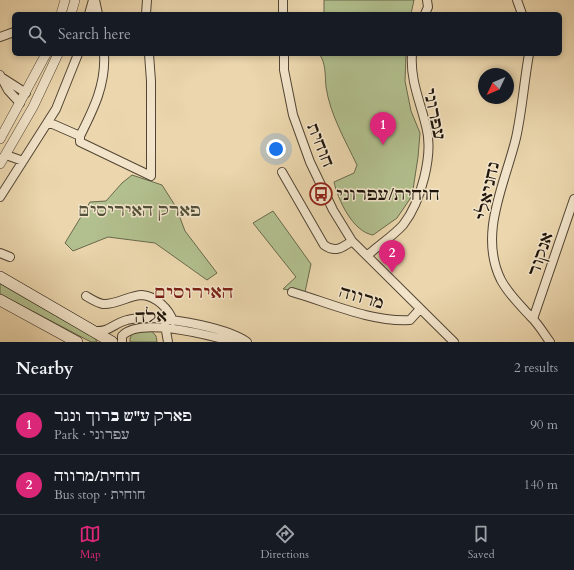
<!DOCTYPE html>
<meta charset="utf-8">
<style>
:root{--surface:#171b24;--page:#242831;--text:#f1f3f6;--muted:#9ea1a6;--line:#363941;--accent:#db2777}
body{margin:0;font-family:Cardo,"Frank Ruhl Libre",serif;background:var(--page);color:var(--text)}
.compass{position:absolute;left:478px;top:68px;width:36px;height:36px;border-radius:50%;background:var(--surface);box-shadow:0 2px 6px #0003;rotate:226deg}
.you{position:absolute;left:276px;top:149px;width:14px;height:14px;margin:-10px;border:3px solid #fff;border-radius:50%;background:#1a73e8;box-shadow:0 0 0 6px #1a73e833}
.badge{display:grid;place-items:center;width:26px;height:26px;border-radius:50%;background:var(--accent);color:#fff;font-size:13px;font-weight:700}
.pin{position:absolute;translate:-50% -33px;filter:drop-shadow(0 1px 2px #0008)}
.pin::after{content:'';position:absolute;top:21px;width:14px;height:12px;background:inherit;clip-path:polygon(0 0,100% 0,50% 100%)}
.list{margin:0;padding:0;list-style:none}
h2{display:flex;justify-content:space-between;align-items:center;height:52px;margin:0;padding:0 16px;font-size:17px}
h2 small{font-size:13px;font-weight:400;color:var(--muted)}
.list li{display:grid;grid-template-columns:26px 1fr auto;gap:12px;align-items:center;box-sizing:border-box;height:60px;padding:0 16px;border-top:1px solid var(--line)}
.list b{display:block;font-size:15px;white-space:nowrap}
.list p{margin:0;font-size:13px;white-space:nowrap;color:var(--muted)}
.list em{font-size:13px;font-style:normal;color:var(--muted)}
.icon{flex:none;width:22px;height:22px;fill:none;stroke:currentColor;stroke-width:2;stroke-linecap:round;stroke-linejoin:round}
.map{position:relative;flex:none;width:574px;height:342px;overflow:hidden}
.search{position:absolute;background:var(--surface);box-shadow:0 2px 6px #0003;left:12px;right:12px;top:12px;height:44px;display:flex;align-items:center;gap:10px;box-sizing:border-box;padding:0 14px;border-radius:6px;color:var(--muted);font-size:15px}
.sheet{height:172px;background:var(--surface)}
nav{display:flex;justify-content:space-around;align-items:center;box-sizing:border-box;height:56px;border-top:1px solid var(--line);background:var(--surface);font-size:11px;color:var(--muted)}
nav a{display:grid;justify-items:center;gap:2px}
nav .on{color:var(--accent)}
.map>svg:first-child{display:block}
</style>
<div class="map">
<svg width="574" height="342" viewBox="0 0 574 342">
<rect width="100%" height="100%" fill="#ebd6ad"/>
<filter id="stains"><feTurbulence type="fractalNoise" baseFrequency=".005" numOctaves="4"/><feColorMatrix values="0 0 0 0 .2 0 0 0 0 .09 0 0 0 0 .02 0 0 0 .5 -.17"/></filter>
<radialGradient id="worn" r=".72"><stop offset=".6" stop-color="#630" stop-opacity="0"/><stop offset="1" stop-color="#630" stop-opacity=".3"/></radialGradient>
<!-- green -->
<path fill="#b2bf8e" stroke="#686a4c" d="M324,0H414L411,14H324Z
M319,54H406L405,81L411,111L420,133L418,157L412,196L397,218L373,235C353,232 338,200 334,182L354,173L357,165C345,140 330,114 326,87C325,76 326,62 319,54Z
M132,175L162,185L176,207L185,231L217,273L207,280L155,243L108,237L73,251L65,243L90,202L106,201L122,183Z
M273,211L311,264L305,292L283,289L296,277L253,223Z
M0,283L95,338L97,342H91L0,294Z
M150,329L156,336L157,342H130V338L134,331Z"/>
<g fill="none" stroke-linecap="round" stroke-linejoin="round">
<!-- minor casing -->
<g stroke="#524534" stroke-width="10">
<path id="minor" d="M95,0L98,14
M517,0L522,14
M89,14L93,0
M146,14L147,0
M283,14V0
M425,14L428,7L427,0
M0,37L14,32
M284,54V70L293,115L310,162L333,210L352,241L454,342
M529,54C524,82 522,111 516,138C505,184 478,234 501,280C509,295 521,306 532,318C539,325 544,334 550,342
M0,75L8,90L20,103
M1,77L26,93
M48,122L80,136C93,110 106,85 104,54
M80,136V142L151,176V81L149,54
M6,155L23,161
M282,172L324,245C335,253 342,248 352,241
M0,197L56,109L78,54
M0,253L10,257
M368,255C379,245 393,236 403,225C421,202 434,154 426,126C420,101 410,80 412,54
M292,292C330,303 370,322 410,320L420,309
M86,296C91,299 97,303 103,304C116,305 130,295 142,295C156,296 169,309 173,321
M533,319L574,199
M165,325L168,342
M95,331C110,332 114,323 127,320C153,313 226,327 247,342
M122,342V336C140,316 211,336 235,342"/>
</g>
<!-- tertiary casing -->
<g stroke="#524534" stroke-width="10">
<path id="tertiary" d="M61,14L65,0
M71,14L75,0
M0,139L46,54
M0,164L33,107L58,54"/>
</g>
<!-- secondary casing -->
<g stroke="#1f150b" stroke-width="12">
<path id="secondary" d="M0,277L112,342
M0,300L77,342"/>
</g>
<!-- minor -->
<use href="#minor" stroke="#f2e4ca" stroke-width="8"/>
<!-- tertiary -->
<use href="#tertiary" stroke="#f2e4ca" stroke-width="9"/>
<!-- secondary -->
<use href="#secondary" stroke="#f2e4ca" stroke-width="11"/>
</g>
<!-- icons -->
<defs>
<g id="bus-ring" transform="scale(1.15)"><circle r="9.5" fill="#f2e4ca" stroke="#8f2418" stroke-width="1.5"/><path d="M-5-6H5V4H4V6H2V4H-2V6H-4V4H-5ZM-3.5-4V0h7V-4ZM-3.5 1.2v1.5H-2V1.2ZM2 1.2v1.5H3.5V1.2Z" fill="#8f2418"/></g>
</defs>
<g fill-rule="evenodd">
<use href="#bus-ring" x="321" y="194"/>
</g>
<g text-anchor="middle" stroke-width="3" stroke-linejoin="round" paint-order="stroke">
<!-- street labels -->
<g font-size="17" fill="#1f150b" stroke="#f2e4ca">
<text transform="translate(435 114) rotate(78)" y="6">עפרוני</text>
<text transform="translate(321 145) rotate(68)" y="6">חוחית</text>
<text transform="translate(487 191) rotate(-78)" y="6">נחניאלי</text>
<text transform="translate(540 254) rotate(-71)" y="6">אנקור</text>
<text transform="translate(362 297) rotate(16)" y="6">מרווה</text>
<text transform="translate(151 316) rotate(-2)" y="6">אלה</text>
</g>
<!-- poi labels -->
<g font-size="17" fill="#1f150b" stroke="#f2e4ca" text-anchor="start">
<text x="336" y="200">חוחית/עפרוני</text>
</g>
<!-- park labels -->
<g font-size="17" font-style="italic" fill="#525039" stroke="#f2e4ca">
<text x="140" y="216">פארק האיריסים</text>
</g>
<!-- neighbourhood labels -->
<g font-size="18" font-weight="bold" fill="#7a1f14" stroke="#f2e4ca">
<text x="194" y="298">האירוסים</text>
</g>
</g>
<rect width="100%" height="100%" filter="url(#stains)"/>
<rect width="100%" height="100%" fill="url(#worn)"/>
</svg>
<svg class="compass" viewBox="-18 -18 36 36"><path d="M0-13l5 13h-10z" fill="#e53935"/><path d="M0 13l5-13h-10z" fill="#9ea1a6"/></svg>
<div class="you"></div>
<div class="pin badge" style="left:383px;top:145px">1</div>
<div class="pin badge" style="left:392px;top:273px">2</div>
<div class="search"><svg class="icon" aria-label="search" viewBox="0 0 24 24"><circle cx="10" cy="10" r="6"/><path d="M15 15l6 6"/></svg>Search here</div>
</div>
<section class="sheet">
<h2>Nearby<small>2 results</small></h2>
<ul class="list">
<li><span class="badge">1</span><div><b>פארק ע&quot;ש ברוך ונגר</b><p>Park · עפרוני</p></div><em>90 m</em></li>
<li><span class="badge">2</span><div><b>חוחית/מרווה</b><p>Bus stop · חוחית</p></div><em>140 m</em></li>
</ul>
</section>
<nav>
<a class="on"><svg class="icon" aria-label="map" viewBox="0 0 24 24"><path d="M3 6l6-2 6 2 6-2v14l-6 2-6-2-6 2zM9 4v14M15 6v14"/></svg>Map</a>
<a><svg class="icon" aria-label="directions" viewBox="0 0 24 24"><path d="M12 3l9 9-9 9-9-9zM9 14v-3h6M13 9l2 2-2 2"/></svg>Directions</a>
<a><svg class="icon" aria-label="saved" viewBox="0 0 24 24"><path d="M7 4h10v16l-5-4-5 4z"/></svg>Saved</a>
</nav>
